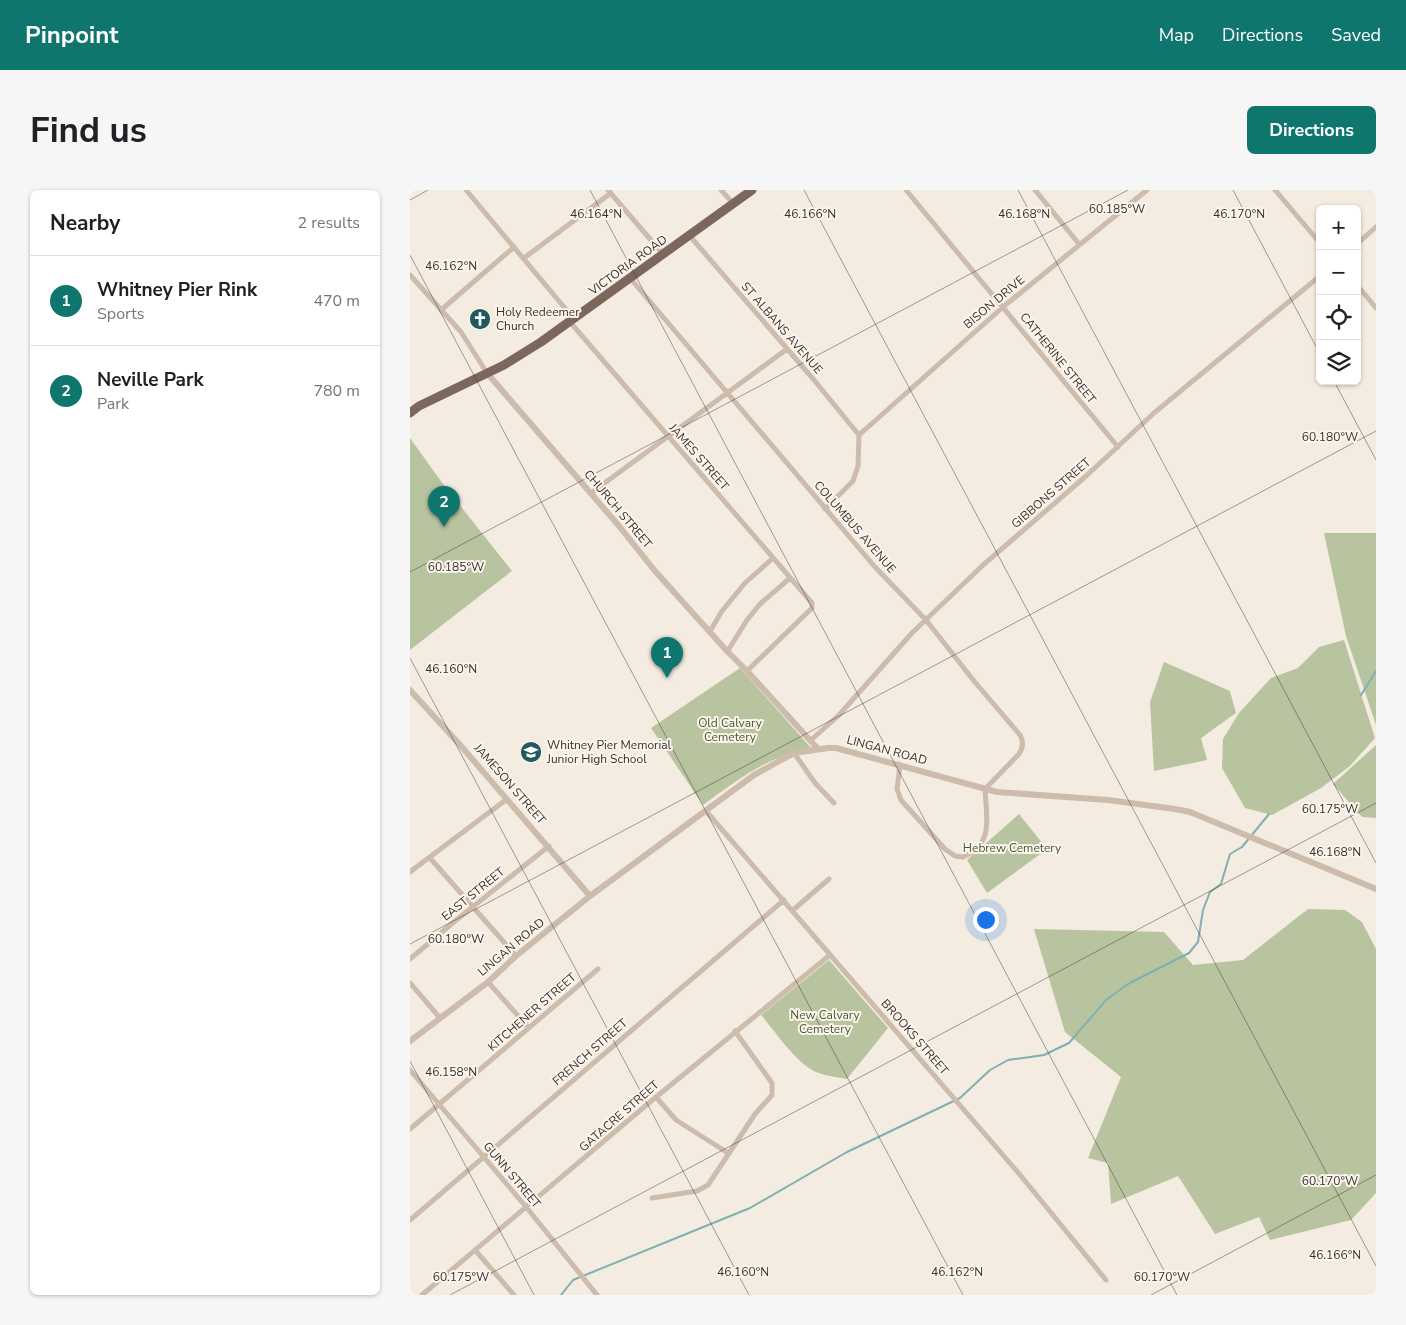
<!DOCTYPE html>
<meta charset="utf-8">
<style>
:root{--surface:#fff;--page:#f6f6f6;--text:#202124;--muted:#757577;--line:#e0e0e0;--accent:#0f766e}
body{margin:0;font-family:"Nunito Sans",sans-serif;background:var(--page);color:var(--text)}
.controls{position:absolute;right:15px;top:15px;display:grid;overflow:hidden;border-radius:8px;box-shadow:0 1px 4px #0004}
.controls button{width:45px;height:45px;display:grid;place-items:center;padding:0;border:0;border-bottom:1px solid var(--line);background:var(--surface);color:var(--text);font:25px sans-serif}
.you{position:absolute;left:575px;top:729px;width:18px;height:18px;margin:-12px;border:4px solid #fff;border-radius:50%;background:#1a73e8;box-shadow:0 0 0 8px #1a73e833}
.badge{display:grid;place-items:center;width:32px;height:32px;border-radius:50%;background:var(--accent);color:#fff;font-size:16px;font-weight:700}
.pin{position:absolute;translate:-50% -41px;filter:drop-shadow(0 1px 2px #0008)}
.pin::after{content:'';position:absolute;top:26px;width:18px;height:15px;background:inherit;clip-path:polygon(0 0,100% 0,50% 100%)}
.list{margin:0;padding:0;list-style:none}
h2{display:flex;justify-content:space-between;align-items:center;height:65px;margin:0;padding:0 20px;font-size:21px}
h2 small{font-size:16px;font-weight:400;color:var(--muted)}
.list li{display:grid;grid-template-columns:32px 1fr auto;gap:15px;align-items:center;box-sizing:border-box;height:90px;padding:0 20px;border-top:1px solid var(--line)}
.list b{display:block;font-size:19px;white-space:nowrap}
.list p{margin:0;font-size:16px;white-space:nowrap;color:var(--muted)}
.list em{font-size:16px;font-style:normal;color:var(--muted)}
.icon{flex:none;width:28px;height:28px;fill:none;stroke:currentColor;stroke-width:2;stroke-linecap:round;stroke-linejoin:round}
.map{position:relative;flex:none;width:966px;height:1105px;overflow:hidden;border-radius:8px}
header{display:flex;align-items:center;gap:30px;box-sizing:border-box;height:70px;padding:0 25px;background:var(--accent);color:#fff}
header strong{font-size:24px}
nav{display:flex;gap:28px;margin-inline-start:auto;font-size:18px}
.intro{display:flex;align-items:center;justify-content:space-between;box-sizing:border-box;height:120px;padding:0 30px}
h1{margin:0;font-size:35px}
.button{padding:12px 22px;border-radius:8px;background:var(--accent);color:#fff;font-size:18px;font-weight:700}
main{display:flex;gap:30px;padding:0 30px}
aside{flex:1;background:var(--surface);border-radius:8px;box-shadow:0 1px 4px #0004}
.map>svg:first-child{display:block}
</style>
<header>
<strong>Pinpoint</strong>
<nav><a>Map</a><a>Directions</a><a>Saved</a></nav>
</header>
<div class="intro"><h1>Find us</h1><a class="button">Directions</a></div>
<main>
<aside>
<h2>Nearby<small>2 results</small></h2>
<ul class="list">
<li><span class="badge">1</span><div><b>Whitney Pier Rink</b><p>Sports</p></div><em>470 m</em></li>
<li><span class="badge">2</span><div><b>Neville Park</b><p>Park</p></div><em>780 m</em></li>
</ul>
</aside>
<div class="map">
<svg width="966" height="1105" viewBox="0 0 966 1105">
<rect width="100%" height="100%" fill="#f4ebe1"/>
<!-- green -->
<path fill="#b8c4a0" d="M0,248L33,294L102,381L0,460Z
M914,343H966V535L936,446Z
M934,450L965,548L940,576L911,598L862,625L835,618L812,578L813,549L829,523L861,488L888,478L909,457Z
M754,472L820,501L826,523L791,548L797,570L744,581L740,512Z
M330,478L402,559C357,566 329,589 293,615L241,538Z
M966,555V628L952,627L923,594Z
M609,624L637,659L577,703L557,670Z
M898,719L935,720L952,732L966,759V1003L941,1030L860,1050L849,1027L805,1044L768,986L701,1014L698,973L678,968L711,887L655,842L624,739L754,742L783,775L833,770Z
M419,770L478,838L437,889C426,887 416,886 406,882C385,872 366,842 351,825Z"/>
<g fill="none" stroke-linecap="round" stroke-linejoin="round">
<!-- stream -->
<path stroke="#7fb0b2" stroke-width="2" d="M951,505L966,481
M151,1105L163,1090L340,1018L437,962L550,908L580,880L598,870L634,865L659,853L696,810L718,794L779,763L788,752L793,720L800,702L811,694L820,664L832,657L859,624"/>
<!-- minor -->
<path stroke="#cdbbac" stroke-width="5" d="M56,0L164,129
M198,0L253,64
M311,0L323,13
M496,0L708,257
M625,0L669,54
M865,0L910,53
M279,45L404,190L449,245
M947,54L966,37
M114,68L201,3
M0,85L51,142L77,183
M220,88L465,377L516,430L564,491L610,545C614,552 613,558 609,564L575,599C576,627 585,653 553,667L545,666L535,659L491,610L487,599L490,575
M947,95L966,118
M31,120L104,57
M160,132L402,413V418L337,481
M449,245L593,117L737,0
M181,303L377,159
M415,319L443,291L448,276L449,245
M300,441L312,421L335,393L363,368
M317,462L337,430L350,414L380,388
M401,550L429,525L502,443L572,376L675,287L744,223L910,86
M384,563L405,593L424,613
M296,621L611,986L696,1090
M20,668L106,766
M0,682L97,609
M383,720L419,689
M0,769L45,731L139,656
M78,792L119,838
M0,793L30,828
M0,880L117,1018L187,1105
M246,907L266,930L318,963
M0,939L188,779
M242,1008L287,1001L298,995L345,924L362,905V893L325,841
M0,1030L374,710
M65,1060L104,1105
M12,1105L246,907L420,765"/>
<!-- tertiary -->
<path stroke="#cdbbac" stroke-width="6" d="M77,183L209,336L245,381L316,460L337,481L408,559
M0,500L51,556L180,706
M0,851L78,792L106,766L180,706L344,585L384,563L418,558H426L587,602L698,610L765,619L780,622L966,699"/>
<!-- primary -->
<path stroke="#7d675c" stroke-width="9" d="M0,223L9,216L94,175L131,152L342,0"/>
</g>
<!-- ticks -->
<path fill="none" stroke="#3b302b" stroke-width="1" stroke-opacity="0.45" d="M180,0L767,1105M394,0L966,1076M608,0L966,673M823,0L910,164M0,10L18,0M0,65L553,1105M924,191L966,270M0,382L718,0M0,468L339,1105M0,754L966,241M0,871L124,1105M40,1105L966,613M741,1105L966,985"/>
<!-- icons -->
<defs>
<g id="church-disc" transform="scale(1.125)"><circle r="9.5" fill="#1f5a5e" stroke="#fbf5ee"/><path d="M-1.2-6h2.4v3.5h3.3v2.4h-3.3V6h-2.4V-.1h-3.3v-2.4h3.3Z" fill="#fff"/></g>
<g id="school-disc" transform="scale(1.125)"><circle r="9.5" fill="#1f5a5e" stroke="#fbf5ee"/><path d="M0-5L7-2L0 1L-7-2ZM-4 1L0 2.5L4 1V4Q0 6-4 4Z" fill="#fff"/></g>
</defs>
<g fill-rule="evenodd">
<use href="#church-disc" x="70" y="129"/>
<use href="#school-disc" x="121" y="562"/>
</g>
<g text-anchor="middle" stroke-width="4" stroke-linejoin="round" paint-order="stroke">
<!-- street labels -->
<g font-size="12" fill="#3b302b" stroke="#fbf5ee">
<text transform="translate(218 75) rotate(-36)" y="4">VICTORIA ROAD</text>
<text transform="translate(584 112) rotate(-40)" y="4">BISON DRIVE</text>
<text transform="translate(372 138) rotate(49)" y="4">ST ALBANS AVENUE</text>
<text transform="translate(648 168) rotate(51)" y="4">CATHERINE STREET</text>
<text transform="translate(289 267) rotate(49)" y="4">JAMES STREET</text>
<text transform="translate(641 303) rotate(-41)" y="4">GIBBONS STREET</text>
<text transform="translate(208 319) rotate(50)" y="4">CHURCH STREET</text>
<text transform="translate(445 337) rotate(49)" y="4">COLUMBUS AVENUE</text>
<text transform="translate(477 560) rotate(15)" y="4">LINGAN ROAD</text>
<text transform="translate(100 594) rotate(49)" y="4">JAMESON STREET</text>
<text transform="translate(63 704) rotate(-39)" y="4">EAST STREET</text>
<text transform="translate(101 757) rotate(-40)" y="4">LINGAN ROAD</text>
<text transform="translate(122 822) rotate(-41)" y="4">KITCHENER STREET</text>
<text transform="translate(505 847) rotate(49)" y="4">BROOKS STREET</text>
<text transform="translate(180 862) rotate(-41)" y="4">FRENCH STREET</text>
<text transform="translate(209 926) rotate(-41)" y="4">GATACRE STREET</text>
<text transform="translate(102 985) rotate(50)" y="4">GUNN STREET</text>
</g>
<!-- poi labels -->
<g font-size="12" fill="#3b302b" stroke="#fbf5ee" text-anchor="start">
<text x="86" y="126">Holy Redeemer<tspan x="86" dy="14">Church</tspan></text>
<text x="137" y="559">Whitney Pier Memorial<tspan x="137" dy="14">Junior High School</tspan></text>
</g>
<!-- park labels -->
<g font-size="12" fill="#4a5a2e" stroke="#fbf5ee">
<text x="320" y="537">Old Calvary<tspan x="320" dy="14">Cemetery</tspan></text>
<text x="602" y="662">Hebrew Cemetery</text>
<text x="415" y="829">New Calvary<tspan x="415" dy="14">Cemetery</tspan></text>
</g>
</g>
<g font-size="12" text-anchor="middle" fill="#3b302b" stroke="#fbf5ee" stroke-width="4" stroke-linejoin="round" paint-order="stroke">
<text x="707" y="23">60.185°W</text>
<text x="186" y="28">46.164°N</text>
<text x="400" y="28">46.166°N</text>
<text x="614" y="28">46.168°N</text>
<text x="829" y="28">46.170°N</text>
<text x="41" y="80">46.162°N</text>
<text x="920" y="251">60.180°W</text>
<text x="46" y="381">60.185°W</text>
<text x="41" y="483">46.160°N</text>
<text x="920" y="623">60.175°W</text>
<text x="925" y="666">46.168°N</text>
<text x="46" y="753">60.180°W</text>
<text x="41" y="886">46.158°N</text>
<text x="920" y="995">60.170°W</text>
<text x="925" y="1069">46.166°N</text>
<text x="333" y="1086">46.160°N</text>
<text x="547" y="1086">46.162°N</text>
<text x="51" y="1091">60.175°W</text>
<text x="752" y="1091">60.170°W</text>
</g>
</svg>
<div class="controls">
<button>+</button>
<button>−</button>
<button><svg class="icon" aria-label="locate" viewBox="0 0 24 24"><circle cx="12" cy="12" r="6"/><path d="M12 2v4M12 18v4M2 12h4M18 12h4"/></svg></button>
<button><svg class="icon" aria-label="layers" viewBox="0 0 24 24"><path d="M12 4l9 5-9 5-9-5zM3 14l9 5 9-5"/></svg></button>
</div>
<div class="you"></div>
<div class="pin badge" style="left:257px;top:488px">1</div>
<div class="pin badge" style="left:34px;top:337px">2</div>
</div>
</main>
